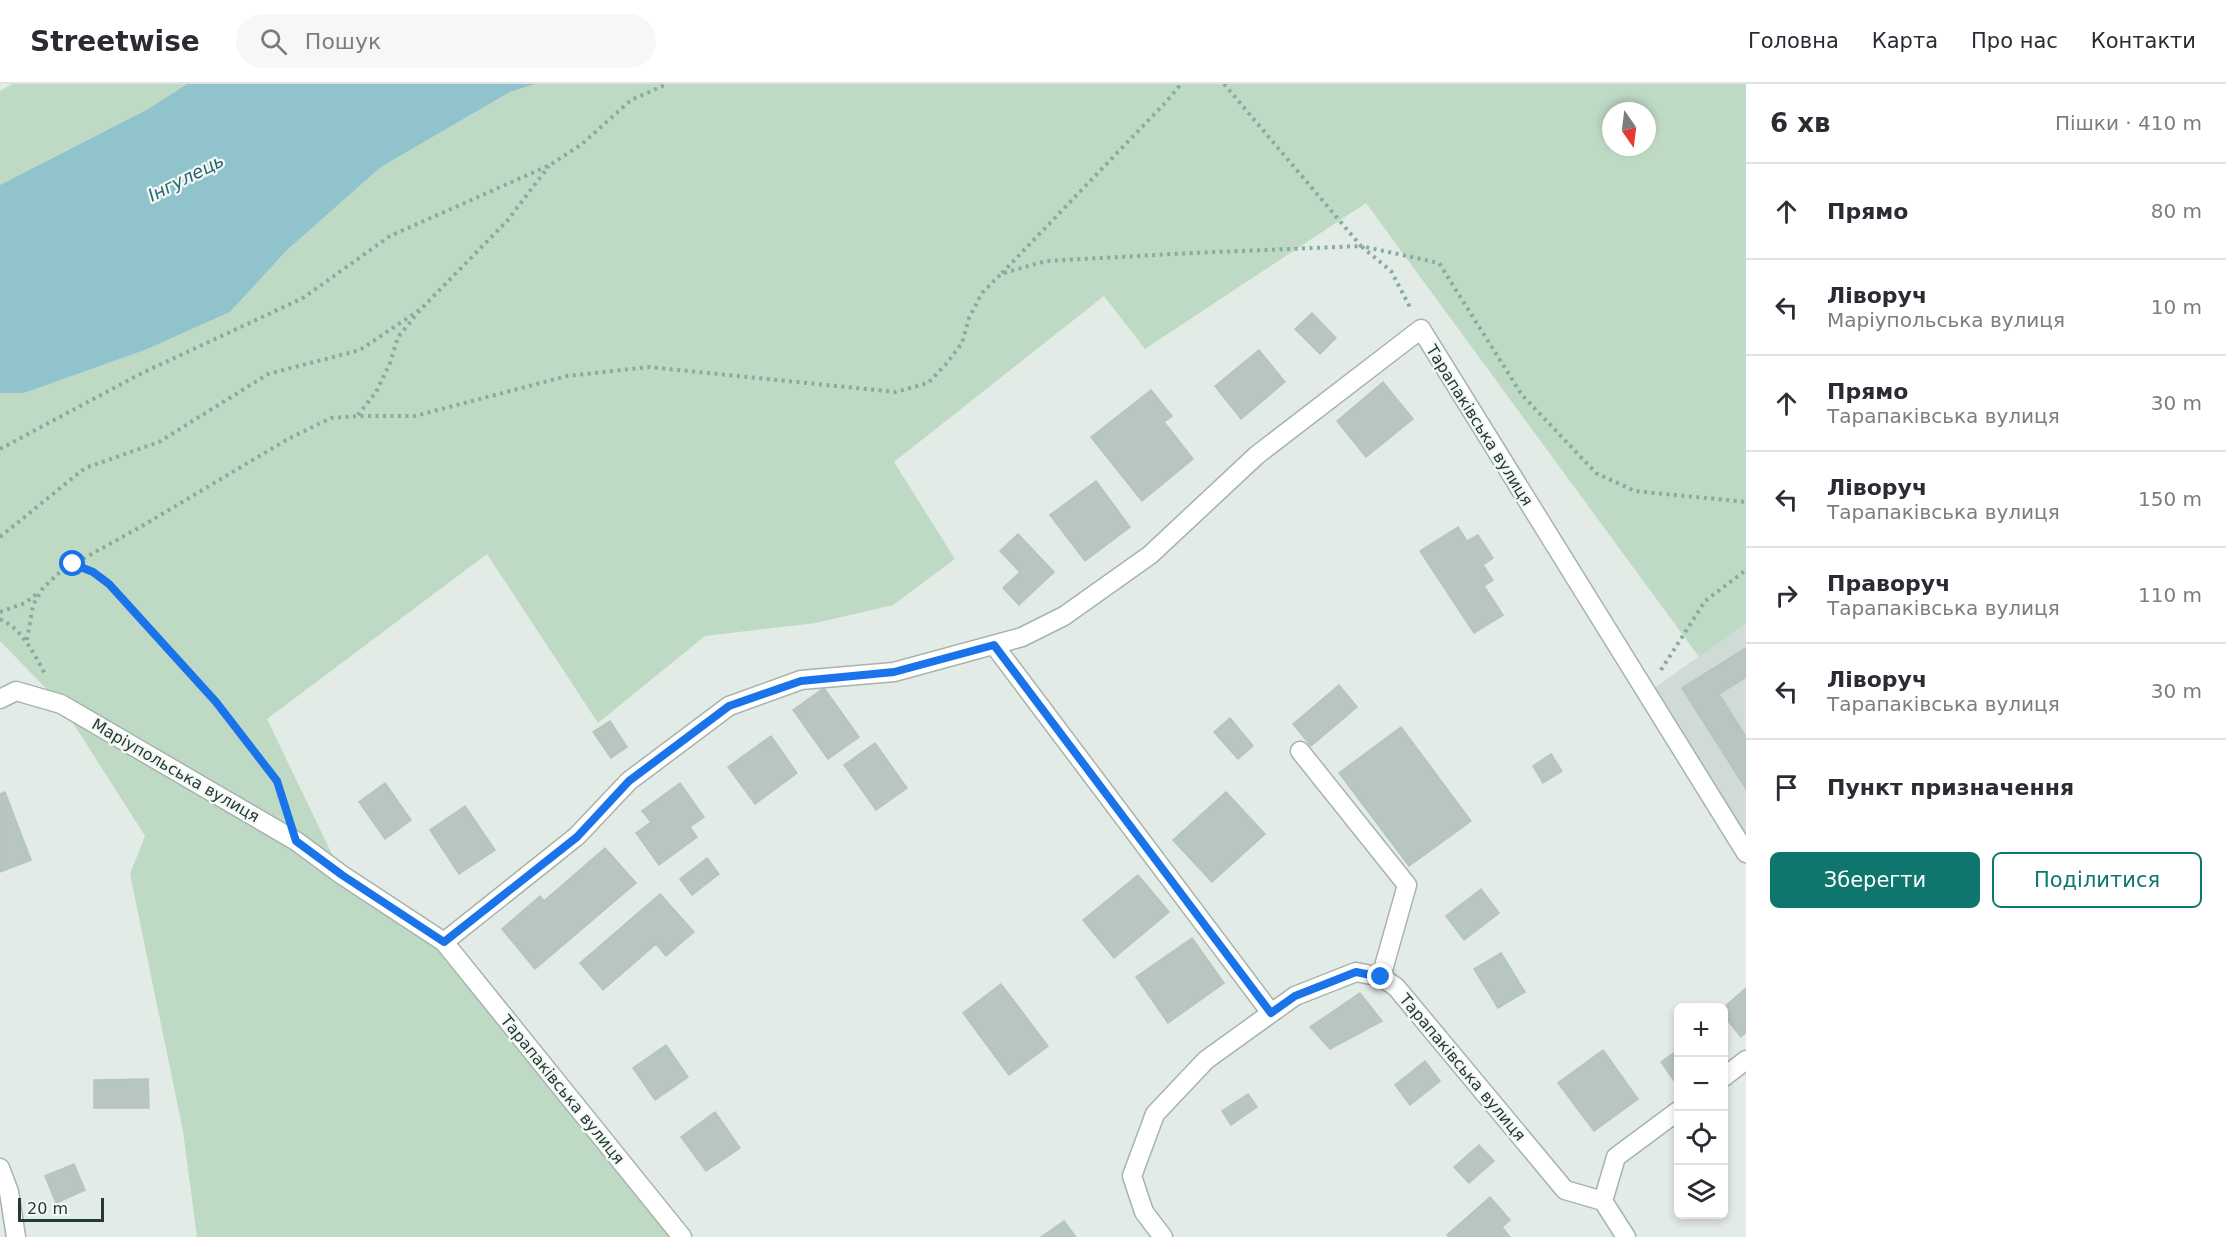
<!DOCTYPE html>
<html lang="uk">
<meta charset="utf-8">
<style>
:root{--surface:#fff;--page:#f7f7f7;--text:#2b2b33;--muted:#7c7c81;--line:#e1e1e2;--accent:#0f766e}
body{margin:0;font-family:"DejaVu Sans",sans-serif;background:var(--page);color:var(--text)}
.controls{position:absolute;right:18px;bottom:18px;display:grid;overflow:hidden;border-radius:9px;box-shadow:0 3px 9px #0003}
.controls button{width:54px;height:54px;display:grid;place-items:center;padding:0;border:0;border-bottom:2px solid var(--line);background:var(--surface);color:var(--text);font:30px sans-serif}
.compass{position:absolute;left:1602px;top:18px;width:54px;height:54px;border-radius:50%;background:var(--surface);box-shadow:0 3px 9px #0003;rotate:166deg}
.scale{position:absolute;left:18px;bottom:15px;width:86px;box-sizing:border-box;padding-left:6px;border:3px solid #243b34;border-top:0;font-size:16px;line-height:21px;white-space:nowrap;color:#243b34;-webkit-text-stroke:4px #f3f8f5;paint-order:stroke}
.stop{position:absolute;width:18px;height:18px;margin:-14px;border:4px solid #1a73e8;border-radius:50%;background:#fff}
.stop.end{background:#1a73e8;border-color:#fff;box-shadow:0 2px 6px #0008}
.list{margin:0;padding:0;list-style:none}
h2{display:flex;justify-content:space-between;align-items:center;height:78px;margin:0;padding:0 24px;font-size:26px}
h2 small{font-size:20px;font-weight:400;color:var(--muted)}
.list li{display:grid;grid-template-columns:39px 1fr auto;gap:18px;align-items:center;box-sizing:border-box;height:96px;padding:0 24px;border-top:2px solid var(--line)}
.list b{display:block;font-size:22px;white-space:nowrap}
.list p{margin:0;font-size:20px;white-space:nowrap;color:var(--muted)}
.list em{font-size:20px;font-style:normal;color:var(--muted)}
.actions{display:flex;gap:12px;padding:18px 24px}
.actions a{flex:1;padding:14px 0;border:2px solid var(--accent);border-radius:9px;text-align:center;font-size:21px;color:var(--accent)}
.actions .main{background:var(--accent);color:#fff}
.icon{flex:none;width:33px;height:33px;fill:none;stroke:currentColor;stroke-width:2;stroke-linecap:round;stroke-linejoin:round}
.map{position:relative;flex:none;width:1746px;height:1153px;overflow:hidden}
header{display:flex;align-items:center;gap:36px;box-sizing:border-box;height:84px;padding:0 30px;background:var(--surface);border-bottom:2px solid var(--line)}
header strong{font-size:28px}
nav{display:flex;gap:33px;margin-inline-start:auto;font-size:21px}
.search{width:420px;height:54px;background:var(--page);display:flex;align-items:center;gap:15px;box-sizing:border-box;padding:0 21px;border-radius:33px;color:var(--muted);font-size:22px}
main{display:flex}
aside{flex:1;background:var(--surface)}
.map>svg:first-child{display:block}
</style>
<header>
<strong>Streetwise</strong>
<div class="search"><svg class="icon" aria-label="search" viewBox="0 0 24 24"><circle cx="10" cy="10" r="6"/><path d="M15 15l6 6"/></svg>Пошук</div>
<nav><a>Головна</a><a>Карта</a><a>Про нас</a><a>Контакти</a></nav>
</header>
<main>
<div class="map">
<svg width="1746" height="1153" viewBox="0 0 1746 1153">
<rect width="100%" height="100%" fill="#e3ebe7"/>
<!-- built -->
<path fill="#d1dbd6" d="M1746,539V769L1646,610Z"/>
<!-- green -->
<path fill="#bedac5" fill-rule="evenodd" d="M12,0H187L148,25L0,101V7Z
M535,0H1746V539L1699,573L1366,119L1145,265L1104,212L894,378L955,475L893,521L816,539L705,552L598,639L487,470L267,635L342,791L444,858L682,1153H197L183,1047L130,790L145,752L61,620L0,557V309H24L145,266L230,228L287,166L381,83L510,8ZM1611,27H1647V63H1611Z"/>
<!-- water -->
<path fill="#90c3cb" d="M187,0H535L510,8L381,83L287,166L230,228L145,266L24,309H0V101L148,25Z"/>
<!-- building -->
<path fill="#b8c6c0" stroke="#b6c4be" stroke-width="1.5" d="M1312,229L1336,254L1320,270L1295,245Z
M1259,266L1285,298L1241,335L1215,302Z
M1383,298L1413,335L1366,373L1337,337Z
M1151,306L1172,332L1164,338L1193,375L1142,417L1091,353Z
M1096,397L1130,443L1085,477L1050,431Z
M1458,443L1467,457L1478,451L1493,474L1483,481L1493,496L1484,502L1503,531L1474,549L1420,467Z
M1018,450L1054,488L1019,521L1003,504L1020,488L1000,467Z
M1746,564V593L1719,610L1746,653V705L1682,604Z
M1339,601L1357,623L1311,662L1293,640Z
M824,604L859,653L828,675L793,626Z
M1230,634L1253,662L1238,675L1214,648Z
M610,637L627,663L611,674L593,648Z
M1401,643L1471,737L1409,782L1339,689Z
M771,652L797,689L755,720L728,683Z
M875,659L907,704L876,726L844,681Z
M1551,670L1562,687L1543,699L1533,682Z
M385,699L411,736L385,755L359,718Z
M680,699L704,733L690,743L697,753L659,781L636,749L651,738L642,727Z
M5,708L31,776L0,788V710Z
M1226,708L1265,750L1212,798L1173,756Z
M465,722L495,766L459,790L430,746Z
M605,764L636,799L535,885L502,845L540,812L544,817Z
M707,774L719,790L692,811L680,795Z
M1138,791L1169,828L1114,874L1083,836Z
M1481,805L1499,829L1464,856L1446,832Z
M660,810L694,848L666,872L656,860L603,906L580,879Z
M1192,854L1224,899L1168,939L1136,893Z
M1501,869L1525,908L1498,924L1474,885Z
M1001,900L1048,962L1009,991L963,929Z
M1746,904V948L1741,953L1724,932L1723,924Z
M1360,909L1382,937L1330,965L1310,943Z
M666,961L688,993L655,1016L633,984Z
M1603,966L1638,1015L1594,1047L1558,999Z
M1678,966V995L1675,998L1661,978Z
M1425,977L1440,997L1410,1021L1395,1001Z
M148,995L149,1024H94V996Z
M1248,1010L1257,1023L1231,1041L1222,1027Z
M715,1028L740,1064L706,1087L681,1053Z
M1479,1061L1494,1077L1469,1099L1454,1083Z
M74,1080L85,1106L56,1119L45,1092Z
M1490,1113L1510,1136L1502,1143L1510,1153H1449L1447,1151Z
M1064,1137L1076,1153H1041Z"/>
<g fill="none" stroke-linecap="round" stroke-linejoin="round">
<!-- minor casing -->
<g stroke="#a6b3ae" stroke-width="21">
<path id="minor" d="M994,561L1271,929
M0,615L16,607L61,620L296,757L342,791L444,858L682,1153
M1300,667L1407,801L1381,893
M444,858L577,752L629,697L729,622L801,596L894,588L1022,553L1064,532L1150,471L1257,371L1421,245L1746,769
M1724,993L1746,976
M0,1084L9,1108L16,1153
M1603,1117L1616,1073L1678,1027
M1163,1153L1144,1128L1132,1092L1155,1030L1206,976L1295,912L1356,888L1381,893L1396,903L1565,1106L1603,1117L1626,1153"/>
</g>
<!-- path -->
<path stroke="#86ac9f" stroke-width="4" stroke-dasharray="3 4.5" stroke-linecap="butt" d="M1224,0L1361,162L1439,179L1522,311L1596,389L1635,407L1746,418
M1002,189L1166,18L1181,0
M358,331L376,308L390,279L398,253L421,225L507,137L549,82
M0,365L142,289L303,214L390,152L550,81L582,60L631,16L667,0
M0,453L85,384L159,358L268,290L360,266L421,225
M74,481L93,488L109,500L216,618L277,697L286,725
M0,528L25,519L39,508
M0,535C23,546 33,568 45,590
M27,556L33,521L43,504L61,487L142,442L288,355L331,334L358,332H415L567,292L649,283L896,308L928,299L947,279L962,259L969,234L982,209L1001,190L1046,177L1192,169L1361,162L1391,187L1411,225
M1661,586L1705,517L1746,486"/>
<!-- minor -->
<use href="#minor" stroke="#fff" stroke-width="18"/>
</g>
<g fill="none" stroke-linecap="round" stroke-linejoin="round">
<!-- route -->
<path stroke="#1a73e8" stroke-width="8" d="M73,480L93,488L109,500L216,618L277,697L296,757L342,791L444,858L577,753L629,697L729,622L801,597L894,588L994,561L1271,929L1295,912L1356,888L1381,893"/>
</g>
<g text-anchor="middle" stroke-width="4.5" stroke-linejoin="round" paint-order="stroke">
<!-- street labels -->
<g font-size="16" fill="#243b34" stroke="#f3f8f5">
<text transform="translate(1480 341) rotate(58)" y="6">Тарапаківська вулиця</text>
<text transform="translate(176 686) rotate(30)" y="6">Маріупольська вулиця</text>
<text transform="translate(1463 983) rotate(50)" y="6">Тарапаківська вулиця</text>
<text transform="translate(563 1005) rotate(51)" y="6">Тарапаківська вулиця</text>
</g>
<!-- water labels -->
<g font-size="18" font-style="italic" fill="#246671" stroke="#f3f8f5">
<text transform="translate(186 94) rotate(-27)" y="6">Інгулець</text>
</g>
</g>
</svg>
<div class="controls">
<button>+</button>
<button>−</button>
<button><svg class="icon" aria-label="locate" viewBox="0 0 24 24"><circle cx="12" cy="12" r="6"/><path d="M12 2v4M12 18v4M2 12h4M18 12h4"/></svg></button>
<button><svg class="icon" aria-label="layers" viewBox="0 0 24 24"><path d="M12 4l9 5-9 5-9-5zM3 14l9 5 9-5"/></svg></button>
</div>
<svg class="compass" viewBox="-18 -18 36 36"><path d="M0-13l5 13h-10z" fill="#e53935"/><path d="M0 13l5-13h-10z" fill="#7c7c81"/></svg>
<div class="scale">20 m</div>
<div class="stop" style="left:73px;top:480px"></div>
<div class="stop end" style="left:1381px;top:893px"></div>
</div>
<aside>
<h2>6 хв<small>Пішки · 410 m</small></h2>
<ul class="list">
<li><svg class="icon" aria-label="ahead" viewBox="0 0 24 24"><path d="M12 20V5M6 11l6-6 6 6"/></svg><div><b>Прямо</b></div><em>80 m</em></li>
<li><svg class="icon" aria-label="left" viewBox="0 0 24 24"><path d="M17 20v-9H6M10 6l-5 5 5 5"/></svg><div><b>Ліворуч</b><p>Маріупольська вулиця</p></div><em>10 m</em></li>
<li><svg class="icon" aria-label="ahead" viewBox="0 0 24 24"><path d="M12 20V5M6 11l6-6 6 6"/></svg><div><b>Прямо</b><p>Тарапаківська вулиця</p></div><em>30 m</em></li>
<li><svg class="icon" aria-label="left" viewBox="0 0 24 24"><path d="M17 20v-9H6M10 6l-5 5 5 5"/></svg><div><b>Ліворуч</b><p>Тарапаківська вулиця</p></div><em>150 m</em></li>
<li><svg class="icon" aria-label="right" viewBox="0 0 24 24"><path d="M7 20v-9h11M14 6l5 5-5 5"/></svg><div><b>Праворуч</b><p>Тарапаківська вулиця</p></div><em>110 m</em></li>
<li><svg class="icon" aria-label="left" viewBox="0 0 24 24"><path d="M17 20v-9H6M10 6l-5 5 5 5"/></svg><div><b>Ліворуч</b><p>Тарапаківська вулиця</p></div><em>30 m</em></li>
<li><svg class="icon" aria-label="arrive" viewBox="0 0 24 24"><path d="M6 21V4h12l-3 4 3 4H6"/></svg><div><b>Пункт призначення</b></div></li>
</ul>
<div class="actions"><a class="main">Зберегти</a><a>Поділитися</a></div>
</aside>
</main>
